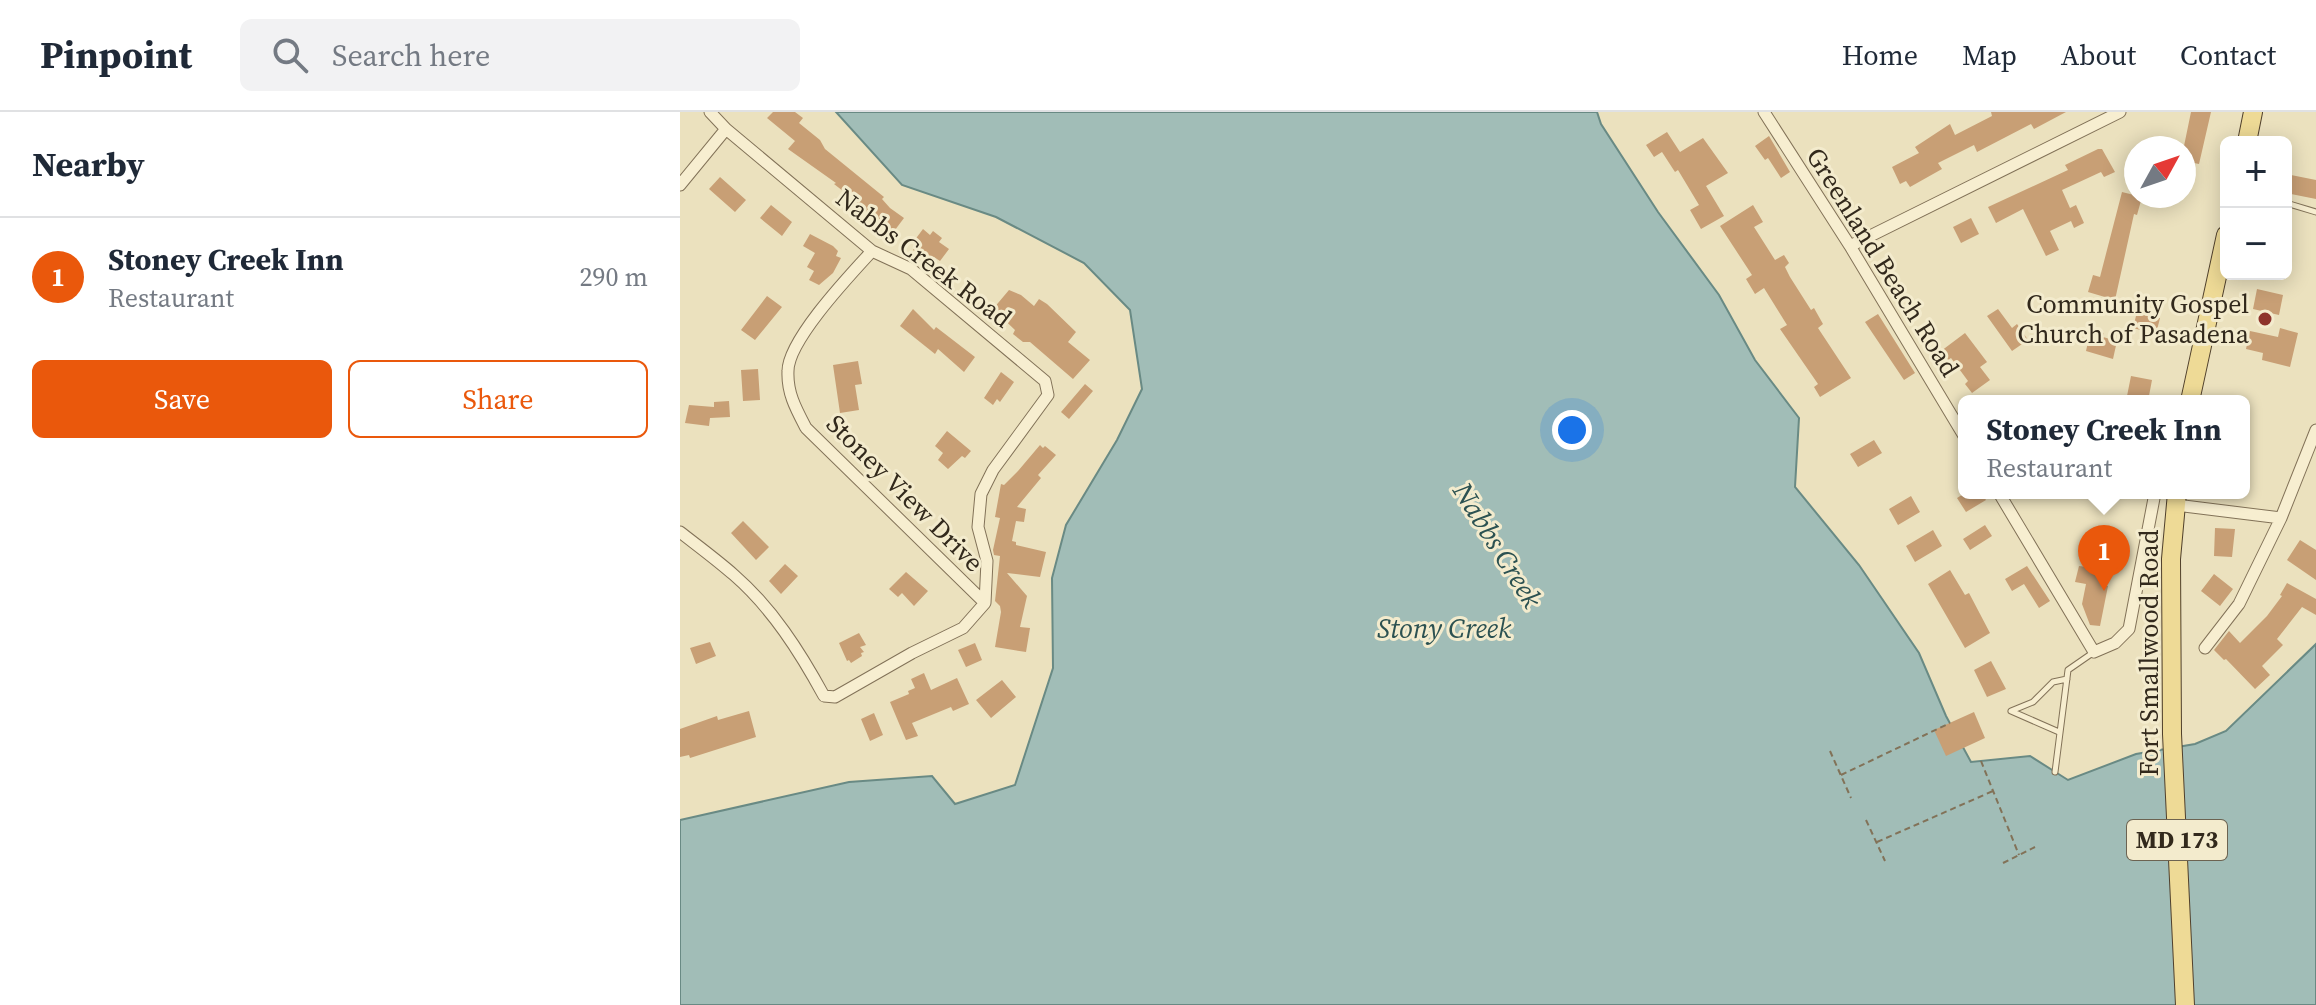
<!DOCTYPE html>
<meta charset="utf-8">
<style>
:root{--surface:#fff;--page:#f2f2f3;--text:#1f2937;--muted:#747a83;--line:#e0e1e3;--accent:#ea580c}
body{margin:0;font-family:"Source Serif 4",serif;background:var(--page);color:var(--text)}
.controls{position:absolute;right:24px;top:24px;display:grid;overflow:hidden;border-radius:12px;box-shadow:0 4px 20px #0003}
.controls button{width:72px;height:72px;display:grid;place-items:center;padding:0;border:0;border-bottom:2px solid var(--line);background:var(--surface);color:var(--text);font:40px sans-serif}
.compass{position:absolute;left:1444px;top:24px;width:72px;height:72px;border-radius:50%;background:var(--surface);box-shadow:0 4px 20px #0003;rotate:50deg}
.you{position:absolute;left:892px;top:318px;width:28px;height:28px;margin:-20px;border:6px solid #fff;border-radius:50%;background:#1a73e8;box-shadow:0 0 0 12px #1a73e833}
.badge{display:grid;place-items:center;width:52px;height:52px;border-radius:50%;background:var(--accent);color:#fff;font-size:26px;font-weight:700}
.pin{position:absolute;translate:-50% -66px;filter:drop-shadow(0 2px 4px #0008)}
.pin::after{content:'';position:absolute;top:42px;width:28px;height:24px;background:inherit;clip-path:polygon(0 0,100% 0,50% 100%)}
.popup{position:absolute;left:1278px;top:283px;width:292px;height:104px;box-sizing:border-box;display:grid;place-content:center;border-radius:12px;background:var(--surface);filter:drop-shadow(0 2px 6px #0005);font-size:26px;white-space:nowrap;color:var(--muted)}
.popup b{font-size:30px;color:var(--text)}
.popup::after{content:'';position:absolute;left:50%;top:100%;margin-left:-16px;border:16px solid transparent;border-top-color:var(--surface)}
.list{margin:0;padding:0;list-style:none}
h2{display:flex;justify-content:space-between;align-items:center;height:104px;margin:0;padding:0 32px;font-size:34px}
h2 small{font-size:26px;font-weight:400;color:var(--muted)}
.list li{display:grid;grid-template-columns:52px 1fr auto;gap:24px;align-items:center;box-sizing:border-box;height:120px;padding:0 32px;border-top:2px solid var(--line)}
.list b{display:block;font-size:30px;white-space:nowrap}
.list p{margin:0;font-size:26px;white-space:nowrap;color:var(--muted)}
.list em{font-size:26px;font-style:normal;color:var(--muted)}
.actions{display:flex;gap:16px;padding:24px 32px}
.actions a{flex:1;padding:18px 0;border:2px solid var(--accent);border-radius:12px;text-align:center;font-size:28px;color:var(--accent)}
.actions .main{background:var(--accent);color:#fff}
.icon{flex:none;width:44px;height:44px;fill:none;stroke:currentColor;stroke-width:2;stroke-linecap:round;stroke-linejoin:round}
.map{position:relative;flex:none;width:1636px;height:893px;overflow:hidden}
header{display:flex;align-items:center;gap:48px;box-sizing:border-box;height:112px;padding:0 40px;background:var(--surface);border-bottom:2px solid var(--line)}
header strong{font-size:38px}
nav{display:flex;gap:44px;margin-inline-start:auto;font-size:28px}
.search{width:560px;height:72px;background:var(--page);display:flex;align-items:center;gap:20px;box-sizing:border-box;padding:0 28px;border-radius:12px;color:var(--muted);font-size:30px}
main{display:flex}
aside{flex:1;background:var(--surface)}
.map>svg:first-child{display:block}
</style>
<header>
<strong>Pinpoint</strong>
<div class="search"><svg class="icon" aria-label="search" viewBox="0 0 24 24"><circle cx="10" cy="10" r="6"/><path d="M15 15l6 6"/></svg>Search here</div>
<nav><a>Home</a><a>Map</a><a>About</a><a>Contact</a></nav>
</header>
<main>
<aside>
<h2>Nearby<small></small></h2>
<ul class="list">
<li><span class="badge">1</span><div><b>Stoney Creek Inn</b><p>Restaurant</p></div><em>290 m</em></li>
</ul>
<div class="actions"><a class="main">Save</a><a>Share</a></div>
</aside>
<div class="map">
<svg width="1636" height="893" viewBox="0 0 1636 893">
<rect width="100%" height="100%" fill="#ebe1be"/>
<!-- water -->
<path fill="#a1bdb7" stroke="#698a84" stroke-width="2" d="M156,0H917L921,12L978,100L1039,183L1075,248L1119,306L1115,375L1179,453L1239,541L1266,604L1291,650L1350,644L1388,668L1456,642L1515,632L1546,619L1636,532V893H0V708L169,670L252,664L275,692L335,673L373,556L372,466L386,413L437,328L462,277L450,198L404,151L316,105L222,73Z"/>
<!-- building -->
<path fill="#c89f75" d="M93,0H115L123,6L119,11L140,28L145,37L204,85L202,87L210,96L224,106L212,122L176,93L177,90L154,72L156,71L108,37L115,29L87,6Z
M1311,0H1386L1354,17L1351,12L1297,40L1294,33L1258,51L1262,57L1230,75L1226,69L1220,72L1212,55L1239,41L1235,35L1270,12L1275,23L1312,4Z
M1511,0H1531L1519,52L1504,49V34Z
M987,20L1000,40L1023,26L1048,61L1026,74L1044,104L1021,117L1010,98L1019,93L998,58L995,60L982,40L974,45L966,33Z
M1089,24L1110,60L1101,66L1088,46L1085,48L1075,34Z
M1418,37H1422L1435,60L1424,65L1421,60L1382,78L1390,96L1396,93L1404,111L1394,116L1391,109L1370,119L1379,138L1366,144L1343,97L1316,111L1308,95L1388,58L1385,53Z
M1606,62L1636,68V87L1606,81Z
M40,65L66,88L55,100L29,77Z
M1442,80L1462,85L1457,103L1454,102L1435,188L1408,180L1413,163L1420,165Z
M91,93L112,110L102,124L80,106Z
M1073,93L1083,110L1074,115L1095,148L1104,143L1109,151L1105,155L1110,165L1131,198L1134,196L1143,212L1138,216L1171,266L1140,285L1134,275L1138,272L1100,217L1107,213L1084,176L1075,182L1066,167L1072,163L1040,114Z
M1291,106L1299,122L1281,131L1273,115Z
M243,117L250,123L253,119L262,126L259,130L269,137L260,149L254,145L250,151L233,138L237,132L234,129Z
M130,122L153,134L158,139L156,144L161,146L153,161L139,173L129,168L134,159L127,155L135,141L123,134Z
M1577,177L1603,183L1599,203L1573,197Z
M329,178L341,183L354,194L359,187L367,192L396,220L388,230L410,248L393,267L350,230H343L333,222L335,218L313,197Z
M87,184L102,195L75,228L61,218Z
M233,197L254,218L256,215L295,245L284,260L258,237L255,242L220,214Z
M1318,197L1332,216L1337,212L1348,228L1332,239L1307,204Z
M1457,200L1480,206L1476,222L1453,216Z
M1198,202L1235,261L1224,268L1185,210Z
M1600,216L1618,221L1610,255L1582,248L1583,241L1566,237L1570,219L1598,225Z
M1411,217L1424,221L1423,225L1437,229L1433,247L1406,239Z
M1285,221L1307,250L1300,255L1310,268L1292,281L1285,272L1288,269L1271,246L1268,248L1261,239Z
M178,249L182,272L175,273L179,298L160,301L153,253Z
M78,257L80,288L63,289L61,258Z
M321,260L334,270L320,290L317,287L313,293L304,286Z
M1451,264L1472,268L1468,289H1446Z
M405,272L413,279L389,307L381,300Z
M49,289L50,305L30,306L29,314L5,311L9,293L34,295V290Z
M267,319L291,339L285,346L282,344L268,357L258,348L263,341L255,334Z
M1194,328L1202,341L1178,355L1170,342Z
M360,333L363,336L365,334L376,343L358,363L361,366L337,395L346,397L344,410L336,409L332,429L336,430V433L366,440L360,465L327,461L347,484L340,515L350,516L346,540L315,535L321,500L320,494L315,489L320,444L314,443L313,438L320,406L315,405L321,372L324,373L338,359Z
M1285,381H1301L1306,388L1286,400L1277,386Z
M1231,384L1240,400L1218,413L1209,397Z
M63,409L89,435L76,448L51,421Z
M1305,413L1312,424L1290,438L1283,427Z
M1535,416L1555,417L1552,445L1534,444Z
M1253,418L1262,434L1235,450L1226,434Z
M1620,428L1636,438V468L1607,448Z
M1412,432L1438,438L1434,454L1427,452L1423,473L1428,474L1420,514L1410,513L1402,492L1406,472L1395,470L1399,454L1407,455Z
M105,452L118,464L101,482L89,469Z
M1347,454L1370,489L1359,496L1344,472L1332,479L1325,467Z
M1270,458L1285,483L1289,481L1310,521L1285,536L1248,472Z
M226,460L248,479L234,494L222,481L218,485L209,477Z
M1534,462L1553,477L1540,494L1521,479Z
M1607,471L1636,487V503L1622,495L1597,527L1603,533L1582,554L1590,563L1575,577L1546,547L1544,548L1534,538L1549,519L1560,531L1587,504L1602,484L1600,483Z
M179,521L186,533L180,535L184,540L181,541L182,544L171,551L169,548L167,549L159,531Z
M30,530L36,544L16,552L10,536Z
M295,531L302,548L286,555L278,538Z
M1311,549L1326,577L1307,585L1294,558Z
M244,561L251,578L277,566L289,592L273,599L271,595L232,611L238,624L226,628L210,590L229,582L228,579L235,576L231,567Z
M322,568L336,585L311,606L296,588Z
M69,599L76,625L10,646L9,643L0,645V617L37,604L38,608Z
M1294,600L1305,626L1266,644L1254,618Z
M194,601L203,623L190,629L181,607Z"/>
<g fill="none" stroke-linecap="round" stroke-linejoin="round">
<!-- service casing -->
<g stroke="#827258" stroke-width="7">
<path id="service" d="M1606,91L1636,100
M1379,620L1331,599L1353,590L1373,570L1387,567
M1375,660L1388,558L1414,540"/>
</g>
<!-- minor casing -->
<g stroke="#827258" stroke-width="13">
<path id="minor" d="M1084,0L1170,134L1284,324
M0,73L46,17
M1170,134L1440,0
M192,139C171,162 108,228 108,259C107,281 116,297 126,316L305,491
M1319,381L1414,540L1435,531L1449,517L1475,381
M1496,393L1601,406L1636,318
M0,420C18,434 37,448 54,463C92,496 120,540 144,584L155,585L232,541L283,516L305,491L307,449L298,415L301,382L313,358L368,283L365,269L231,157L192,139L46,17L30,0
M1525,536L1559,492L1601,406"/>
</g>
<!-- primary casing -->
<g stroke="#50402c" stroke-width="20">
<path id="primary" d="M1567,30L1573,0
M1510,289L1546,123
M1497,381L1491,447L1492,622L1505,893"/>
</g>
<!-- path -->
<path stroke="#827258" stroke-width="2" stroke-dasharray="6 4" stroke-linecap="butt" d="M1150,639L1171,686
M1301,649L1339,743
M1161,663L1270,611
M1186,708L1205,749
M1197,730L1313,679
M1323,751L1355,735"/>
<!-- service -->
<use href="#service" stroke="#f7eed0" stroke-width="5"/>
<!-- minor -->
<use href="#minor" stroke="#f7eed0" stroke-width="11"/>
<!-- primary -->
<use href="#primary" stroke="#eeda96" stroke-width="18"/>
</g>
<!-- markers -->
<circle fill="#8e332b" stroke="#f3ebcd" stroke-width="3" cx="1585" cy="207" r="8"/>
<g text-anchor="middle" stroke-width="6" stroke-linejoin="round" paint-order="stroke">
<!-- shield labels -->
<rect fill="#f3ebcd" stroke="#6c6351" stroke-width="2" x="1447" y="708" width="100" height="40" rx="6"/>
<g font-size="24" font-weight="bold" fill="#32291c">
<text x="1497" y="736">MD 173</text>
</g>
<!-- street labels -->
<g font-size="26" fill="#32291c" stroke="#f3ebcd">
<text transform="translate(244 146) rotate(37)" y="9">Nabbs Creek Road</text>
<text transform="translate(1203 150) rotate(58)" y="9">Greenland Beach Road</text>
<text transform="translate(225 381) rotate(45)" y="9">Stoney View Drive</text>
<text transform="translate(1469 541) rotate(-90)" y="9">Fort Smallwood Road</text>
</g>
<!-- poi labels -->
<g font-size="26" fill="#32291c" stroke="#f3ebcd" text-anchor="end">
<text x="1569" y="201">Community Gospel<tspan x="1569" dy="30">Church of Pasadena</tspan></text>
</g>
<!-- water labels -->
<g font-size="28" font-style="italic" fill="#2b5151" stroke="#f3ebcd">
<text transform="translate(818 433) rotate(58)" y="10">Nabbs Creek</text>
<text x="764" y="526">Stony Creek</text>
</g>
</g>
</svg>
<div class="controls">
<button>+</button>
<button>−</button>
</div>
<svg class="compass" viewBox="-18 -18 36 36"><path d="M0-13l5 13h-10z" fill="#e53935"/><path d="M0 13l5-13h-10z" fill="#747a83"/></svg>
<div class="you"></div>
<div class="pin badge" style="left:1424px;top:479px">1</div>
<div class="popup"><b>Stoney Creek Inn</b>Restaurant</div>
</div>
</main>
